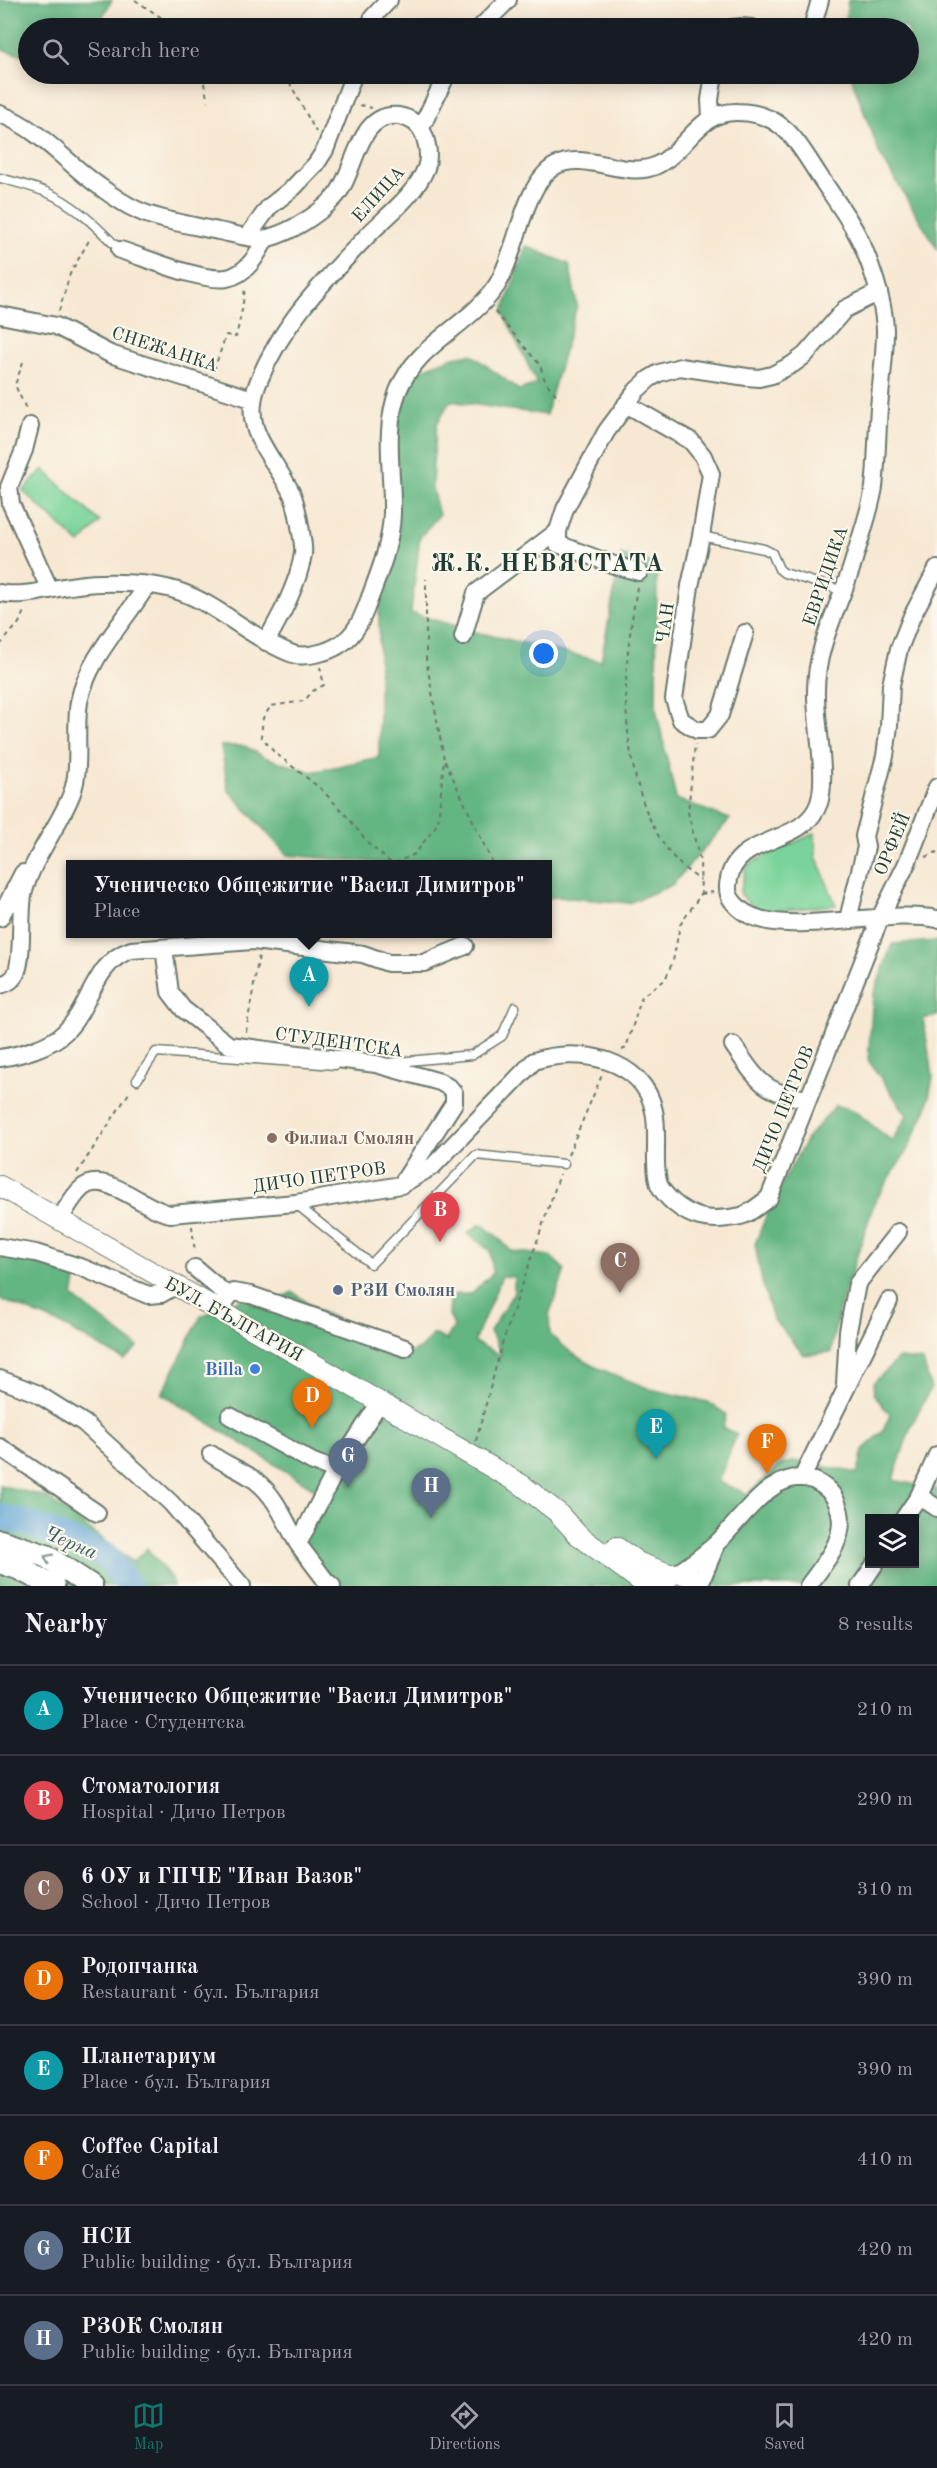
<!DOCTYPE html>
<meta charset="utf-8">
<style>
:root{--surface:#171b24;--page:#20242c;--text:#f1f3f6;--muted:#9ea1a6;--line:#363941;--accent:#0f766e}
body{margin:0;font-family:"Old Standard TT",serif;background:var(--page);color:var(--text)}
.controls{position:absolute;right:18px;bottom:18px;display:grid;overflow:hidden;border-radius:0px;box-shadow:0 3px 15px #0003}
.controls button{width:54px;height:54px;display:grid;place-items:center;padding:0;border:0;border-bottom:2px solid var(--line);background:var(--surface);color:var(--text);font:30px sans-serif}
.you{position:absolute;left:544px;top:654px;width:21px;height:21px;margin:-15px;border:4px solid #fff;border-radius:50%;background:#1a73e8;box-shadow:0 0 0 9px #1a73e833}
.badge{display:grid;place-items:center;width:39px;height:39px;border-radius:50%;background:var(--accent);color:#fff;font-size:20px;font-weight:700}
.pin{position:absolute;translate:-50% -50px;filter:drop-shadow(0 2px 3px #0008)}
.pin::after{content:'';position:absolute;top:32px;width:21px;height:18px;background:inherit;clip-path:polygon(0 0,100% 0,50% 100%)}
.popup{position:absolute;left:66px;top:860px;width:486px;height:78px;box-sizing:border-box;display:grid;place-content:center;border-radius:0px;background:var(--surface);filter:drop-shadow(0 2px 4px #0005);font-size:20px;white-space:nowrap;color:var(--muted)}
.popup b{font-size:22px;color:var(--text)}
.popup::after{content:'';position:absolute;left:50%;top:100%;margin-left:-12px;border:12px solid transparent;border-top-color:var(--surface)}
.list{margin:0;padding:0;list-style:none}
h2{display:flex;justify-content:space-between;align-items:center;height:78px;margin:0;padding:0 24px;font-size:26px}
h2 small{font-size:20px;font-weight:400;color:var(--muted)}
.list li{display:grid;grid-template-columns:39px 1fr auto;gap:18px;align-items:center;box-sizing:border-box;height:90px;padding:0 24px;border-top:2px solid var(--line)}
.list b{display:block;font-size:22px;white-space:nowrap}
.list p{margin:0;font-size:20px;white-space:nowrap;color:var(--muted)}
.list em{font-size:20px;font-style:normal;color:var(--muted)}
.icon{flex:none;width:33px;height:33px;fill:none;stroke:currentColor;stroke-width:2;stroke-linecap:round;stroke-linejoin:round}
.map{position:relative;flex:none;width:937px;height:1586px;overflow:hidden}
.search{position:absolute;background:var(--surface);box-shadow:0 3px 15px #0003;left:18px;right:18px;top:18px;height:66px;display:flex;align-items:center;gap:15px;box-sizing:border-box;padding:0 21px;border-radius:33px;color:var(--muted);font-size:22px}
.sheet{height:798px;background:var(--surface)}
nav{display:flex;justify-content:space-around;align-items:center;box-sizing:border-box;height:84px;border-top:2px solid var(--line);background:var(--surface);font-size:16px;color:var(--muted)}
nav a{display:grid;justify-items:center;gap:3px}
nav .on{color:var(--accent)}
.map>svg:first-child{display:block}
</style>
<div class="map">
<svg width="937" height="1586" viewBox="0 0 937 1586">
<rect width="100%" height="100%" fill="#fbf7ec"/>
<filter id="ink" filterUnits="userSpaceOnUse"><feTurbulence type="fractalNoise" baseFrequency=".0167" numOctaves="2"/><feDisplacementMap in="SourceGraphic" scale="12" xChannelSelector="R" yChannelSelector="G"/><feConvolveMatrix kernelMatrix="1 2 1 2 8 2 1 2 1" color-interpolation-filters="sRGB"/></filter>
<filter id="wash" filterUnits="userSpaceOnUse"><feTurbulence type="fractalNoise" baseFrequency=".008" numOctaves="4" result="noise"/><feDisplacementMap in="SourceGraphic" scale="24" xChannelSelector="R" yChannelSelector="G"/><feGaussianBlur stdDeviation="1.35" result="paint"/><feColorMatrix in="noise" values="0 0 0 0 0 0 0 0 0 0 0 0 0 0 0 0 0 1.4 0 .05"/><feComposite in="paint" operator="in"/></filter>
<g filter="url(#wash)">
<rect width="100%" height="100%" fill="#f7e8d3"/>
<!-- green -->
<path fill="#7ad49a" stroke="#4c8867" stroke-width="1.5" d="M43,469L100,522L80,544L23,491Z
M815,833L816,856L836,905L763,912L749,904L740,893L746,868L752,862Z"/>
<!-- forest -->
<path fill="#63b682" stroke="#417a5b" stroke-width="1.5" fill-rule="evenodd" d="M0,0H112L96,28H28V57L0,49Z
M848,0H937V248L880,155L850,74H908V28H845Z
M526,246L569,264L577,305L546,415L450,401L437,424L433,463L432,488L439,515L420,537L411,613L480,633L601,661L621,555L657,564L656,709L676,799L730,819L672,885L629,903L558,897L548,898V864H474L467,855L420,864H395L287,855L228,790L221,746H245L264,757L312,772L379,757V604L399,529L395,433L404,400L418,371L453,357L471,354L519,390L537,384L503,312Z
M937,941V1016L923,1019L933,1076L927,1108L908,1149L875,1201L838,1313L831,1352L804,1355L773,1319L762,1282L755,1244L772,1201L808,1137L836,1105L853,1110L892,1141L907,1115L868,1060L873,996L892,944Z
M481,1224L498,1237L511,1251L550,1256L565,1270L549,1315L550,1335L572,1353L593,1366L650,1389L708,1402L726,1414L723,1428L737,1434L718,1482L748,1494L781,1465L795,1461L858,1473L863,1450L883,1431L890,1415L874,1394V1382L899,1358L923,1361L931,1388L911,1426L893,1480L937,1489V1586H322L292,1554L316,1490L162,1394L201,1316L239,1300H261L275,1312L298,1320L295,1307L284,1296L293,1292L319,1311L408,1354L421,1348L433,1334L446,1340L454,1326L449,1315L450,1299L456,1294H471L493,1273L490,1251L467,1233ZM502,1276L514,1277V1292L490,1331L502,1356L474,1342ZM870,1518H914V1564H870Z
M0,1257L29,1262L77,1276L73,1297L138,1347L124,1360L60,1324L0,1299Z
M0,1485L46,1497L133,1562L147,1548L171,1578L173,1586H0Z"/>
<g fill="none" stroke-linecap="round" stroke-linejoin="round">
<!-- river -->
<path stroke="#60a5d5" stroke-width="26" d="M0,1517L30,1524L105,1555L129,1586"/>
</g>
</g>
<g filter="url(#ink)">
<g fill="none" stroke-linecap="round" stroke-linejoin="round">
<!-- service casing -->
<g stroke="#6b796c" stroke-width="11">
<path id="service" d="M0,178C15,182 31,186 46,192C75,204 98,228 120,250
M701,536L764,549L772,553L779,569L784,573L844,591
M387,1063L472,1055L502,1036L515,1007
M137,1080L156,1052L335,1065
M296,1204L371,1264L476,1155L564,1164"/>
</g>
<!-- minor casing -->
<g stroke="#6b796c" stroke-width="20">
<path id="minor" d="M369,28L373,17L389,0
M480,28L508,0
M732,28L741,27L752,28
M812,28L820,0
M0,114C40,129 65,162 99,186C111,195 124,204 137,210C157,220 196,226 218,231C230,233 257,241 268,238C291,232 318,215 334,198C356,176 356,111 399,116C410,118 420,124 424,135C428,146 430,156 426,168C416,194 387,216 368,235C325,280 281,324 258,383C239,431 273,454 292,494C297,506 299,519 301,532C302,539 304,547 303,554C298,585 281,615 266,642
M711,117L710,100L714,74
M421,128L447,74
M248,236L269,207L293,188L316,164L325,150L354,74
M120,250C147,258 201,282 227,278C247,274 257,255 265,240
M0,315L56,326L110,354L252,399
M626,404L691,441L703,456L711,474L701,536L690,586L674,699L681,720L697,730H708L720,715L745,633
M30,426L24,450L9,487L11,504L50,590
M558,531V544L614,565L639,572
M0,593C27,598 50,588 77,585C105,581 151,582 178,591C214,603 242,630 275,646C279,648 292,654 296,655C309,657 328,652 339,645C356,635 363,617 369,600C380,571 391,544 392,513C393,472 383,430 398,391C416,344 470,326 497,285C517,253 523,184 555,166C585,150 624,179 655,166C687,152 697,111 737,112C783,112 797,142 820,177C836,201 856,227 866,254C875,277 884,304 885,330C885,356 881,382 879,408C877,434 877,461 874,487C870,512 860,538 853,563C840,606 816,644 816,691C815,722 828,775 819,803C804,846 737,834 729,879C726,892 729,899 739,908C775,942 884,907 937,919
M463,637L476,593L558,531L565,509L606,432L637,390L649,379L659,373L680,367L747,377L759,378L772,375L793,364L805,355L845,309L879,292
M0,918L23,873
M848,919L866,847L864,836L885,756L889,726L891,685L899,649L912,616L937,569
M164,948L170,992L183,1009L229,1045L376,1064L440,1082L450,1088L454,1093V1103L403,1182
M0,985C4,984 9,982 12,979C26,968 18,911 24,891C34,855 59,827 72,793C82,765 74,732 79,702C88,657 124,623 147,585
M733,1045C758,1081 763,1093 808,1099
M0,1058C20,1055 50,1047 65,1032C91,1007 94,962 131,950L253,941L363,954L388,963H424L465,946
M59,1220C66,1210 72,1197 81,1189C104,1167 143,1210 171,1214L296,1203L401,1185L433,1166L534,1061C579,1046 644,1059 654,1111C659,1133 653,1162 658,1181C659,1188 668,1198 674,1203C691,1217 706,1221 728,1218C734,1217 741,1217 746,1214C754,1210 762,1203 769,1198L881,916L907,863L937,787
M0,1247L36,1253L83,1268L148,1295L161,1294L175,1286
M195,1268L228,1296
M218,1310L233,1292L251,1295L405,1348
M0,1379L36,1393L84,1423L171,1503L242,1586
M845,1384L848,1331L857,1284L898,1232
M230,1416L313,1462L336,1470L298,1544L326,1581L332,1586
M0,1447L97,1513
M211,1454C225,1465 242,1470 256,1481C276,1496 286,1523 298,1544
M336,1470L380,1402
M802,1478L889,1301
M919,1496L937,1508
M904,1518L919,1496L937,1455
M676,1574C691,1564 707,1553 720,1540C743,1517 777,1464 815,1481C825,1486 833,1493 837,1503C851,1535 825,1562 808,1586
M699,1586L715,1548
M860,1586L875,1564"/>
</g>
<!-- tertiary casing -->
<g stroke="#6b796c" stroke-width="22">
<path id="tertiary" d="M0,1186L321,1368L522,1485L557,1512L578,1535L647,1586
M616,1547L639,1563L672,1575
M664,1582C674,1569 690,1571 697,1586"/>
</g>
<!-- secondary casing -->
<g stroke="#6b796c" stroke-width="26">
<path id="secondary" d="M0,1541L46,1556L91,1586
M0,1562L18,1568L53,1586"/>
</g>
<!-- path -->
<path stroke="#6b796c" stroke-width="2" stroke-dasharray="4.5 4.5" stroke-linecap="butt" d="M135,0L177,28
M202,74L208,102
M285,74L316,132
M360,105L372,108
M59,311L70,274L91,237
M495,312L540,365L545,381L559,398
M23,362L15,385L27,411
M214,370L226,335L236,337L242,310L245,288
M637,587C632,620 626,654 626,687C625,751 641,846 701,880
M0,645L19,623L25,609
M320,667L324,685L313,691L304,701L271,706L263,718L261,736L274,752L321,789L345,814L368,843L392,864L415,854L438,823L444,759L426,659V579
M445,761L492,862
M926,857L937,852
M701,894L713,892
M246,1032L259,955
M622,1050L626,1048L642,996L665,980L673,961L680,925L701,894L700,861L688,812L695,744
M568,1155L602,1075
M77,1173L131,1090
M192,1226L195,1253
M476,1441L502,1344L560,1174"/>
<!-- service -->
<use href="#service" stroke="#fff" stroke-width="8"/>
<!-- minor -->
<use href="#minor" stroke="#fff" stroke-width="16"/>
<!-- tertiary -->
<use href="#tertiary" stroke="#fff" stroke-width="20"/>
<!-- secondary -->
<use href="#secondary" stroke="#fff" stroke-width="22"/>
</g>
<!-- one-way arrows -->
<defs><path id="oneway-chevron" d="M-2-3.5L2.5 0L-2 3.5" fill="none" stroke-width="1.6" stroke-linecap="round" stroke-linejoin="round" transform="scale(1.5)"/></defs>
<use stroke="#8f9e9a" href="#oneway-chevron" transform="translate(48 1558) rotate(-154)"/>
</g>
<!-- markers -->
<circle fill="#8d6e63" stroke="#fbf7ec" stroke-width="2" cx="272" cy="1138" r="6"/>
<circle fill="#5c6f8a" stroke="#fbf7ec" stroke-width="2" cx="338" cy="1290" r="6"/>
<circle fill="#3f7fe0" stroke="#fbf7ec" stroke-width="2" cx="255" cy="1369" r="6"/>
<g text-anchor="middle" stroke-width="4.5" stroke-linejoin="round" paint-order="stroke">
<!-- street labels -->
<g font-size="18" fill="#1f3d34" stroke="#fbf7ec">
<text transform="translate(378 194) rotate(-48)" y="6">ЕЛИЦА</text>
<text transform="translate(165 349) rotate(18)" y="6">СНЕЖАНКА</text>
<text transform="translate(825 576) rotate(-71)" y="6">ЕВРИДИКА</text>
<text transform="translate(665 623) rotate(-82)" y="6">ЧАН</text>
<text transform="translate(892 844) rotate(-67)" y="6">ОРФЕЙ</text>
<text transform="translate(339 1042) rotate(8)" y="6">СТУДЕНТСКА</text>
<text transform="translate(783 1109) rotate(-68)" y="6">ДИЧО ПЕТРОВ</text>
<text transform="translate(319 1177) rotate(-8)" y="6">ДИЧО ПЕТРОВ</text>
<text transform="translate(234 1319) rotate(29)" y="6">БУЛ. БЪЛГАРИЯ</text>
</g>
<!-- education labels -->
<g font-size="18" font-weight="bold" fill="#785e54" stroke="#fbf7ec" text-anchor="start">
<text x="284" y="1144">Филиал Смолян</text>
</g>
<!-- service labels -->
<g font-size="18" font-weight="bold" fill="#4e5e75" stroke="#fbf7ec" text-anchor="start">
<text x="350" y="1296">РЗИ Смолян</text>
</g>
<!-- shop labels -->
<g font-size="18" font-weight="bold" fill="#366cbe" stroke="#fbf7ec" text-anchor="end">
<text x="243" y="1375">Billa</text>
</g>
<!-- water labels -->
<g font-size="20" font-style="italic" fill="#325c64" stroke="#fbf7ec">
<text transform="translate(71 1542) rotate(23)" y="7">Черна</text>
</g>
<!-- district labels -->
<g font-size="24" font-weight="bold" letter-spacing="1.5" fill="#1f3d34" stroke="#fbf7ec">
<text x="548" y="571">Ж.К. НЕВЯСТАТА</text>
</g>
</g>
</svg>
<div class="controls">
<button><svg class="icon" aria-label="layers" viewBox="0 0 24 24"><path d="M12 4l9 5-9 5-9-5zM3 14l9 5 9-5"/></svg></button>
</div>
<div class="you"></div>
<div class="pin badge" style="left:309px;top:1007px;background:#0f9aa8">A</div>
<div class="popup"><b>Ученическо Общежитие &quot;Васил Димитров&quot;</b>Place</div>
<div class="pin badge" style="left:440px;top:1242px;background:#e0444e">B</div>
<div class="pin badge" style="left:620px;top:1293px;background:#8d6e63">C</div>
<div class="pin badge" style="left:312px;top:1428px;background:#e8710a">D</div>
<div class="pin badge" style="left:656px;top:1459px;background:#0f9aa8">E</div>
<div class="pin badge" style="left:767px;top:1474px;background:#e8710a">F</div>
<div class="pin badge" style="left:348px;top:1488px;background:#5c6f8a">G</div>
<div class="pin badge" style="left:431px;top:1518px;background:#5c6f8a">H</div>
<div class="search"><svg class="icon" aria-label="search" viewBox="0 0 24 24"><circle cx="10" cy="10" r="6"/><path d="M15 15l6 6"/></svg>Search here</div>
</div>
<section class="sheet">
<h2>Nearby<small>8 results</small></h2>
<ul class="list">
<li><span class="badge" style="background:#0f9aa8">A</span><div><b>Ученическо Общежитие &quot;Васил Димитров&quot;</b><p>Place · Студентска</p></div><em>210 m</em></li>
<li><span class="badge" style="background:#e0444e">B</span><div><b>Стоматология</b><p>Hospital · Дичо Петров</p></div><em>290 m</em></li>
<li><span class="badge" style="background:#8d6e63">C</span><div><b>6 ОУ и ГПЧЕ &quot;Иван Вазов&quot;</b><p>School · Дичо Петров</p></div><em>310 m</em></li>
<li><span class="badge" style="background:#e8710a">D</span><div><b>Родопчанка</b><p>Restaurant · бул. България</p></div><em>390 m</em></li>
<li><span class="badge" style="background:#0f9aa8">E</span><div><b>Планетариум</b><p>Place · бул. България</p></div><em>390 m</em></li>
<li><span class="badge" style="background:#e8710a">F</span><div><b>Coffee Capital</b><p>Café</p></div><em>410 m</em></li>
<li><span class="badge" style="background:#5c6f8a">G</span><div><b>НСИ</b><p>Public building · бул. България</p></div><em>420 m</em></li>
<li><span class="badge" style="background:#5c6f8a">H</span><div><b>РЗОК Смолян</b><p>Public building · бул. България</p></div><em>420 m</em></li>
</ul>
</section>
<nav>
<a class="on"><svg class="icon" aria-label="map" viewBox="0 0 24 24"><path d="M3 6l6-2 6 2 6-2v14l-6 2-6-2-6 2zM9 4v14M15 6v14"/></svg>Map</a>
<a><svg class="icon" aria-label="directions" viewBox="0 0 24 24"><path d="M12 3l9 9-9 9-9-9zM9 14v-3h6M13 9l2 2-2 2"/></svg>Directions</a>
<a><svg class="icon" aria-label="saved" viewBox="0 0 24 24"><path d="M7 4h10v16l-5-4-5 4z"/></svg>Saved</a>
</nav>
